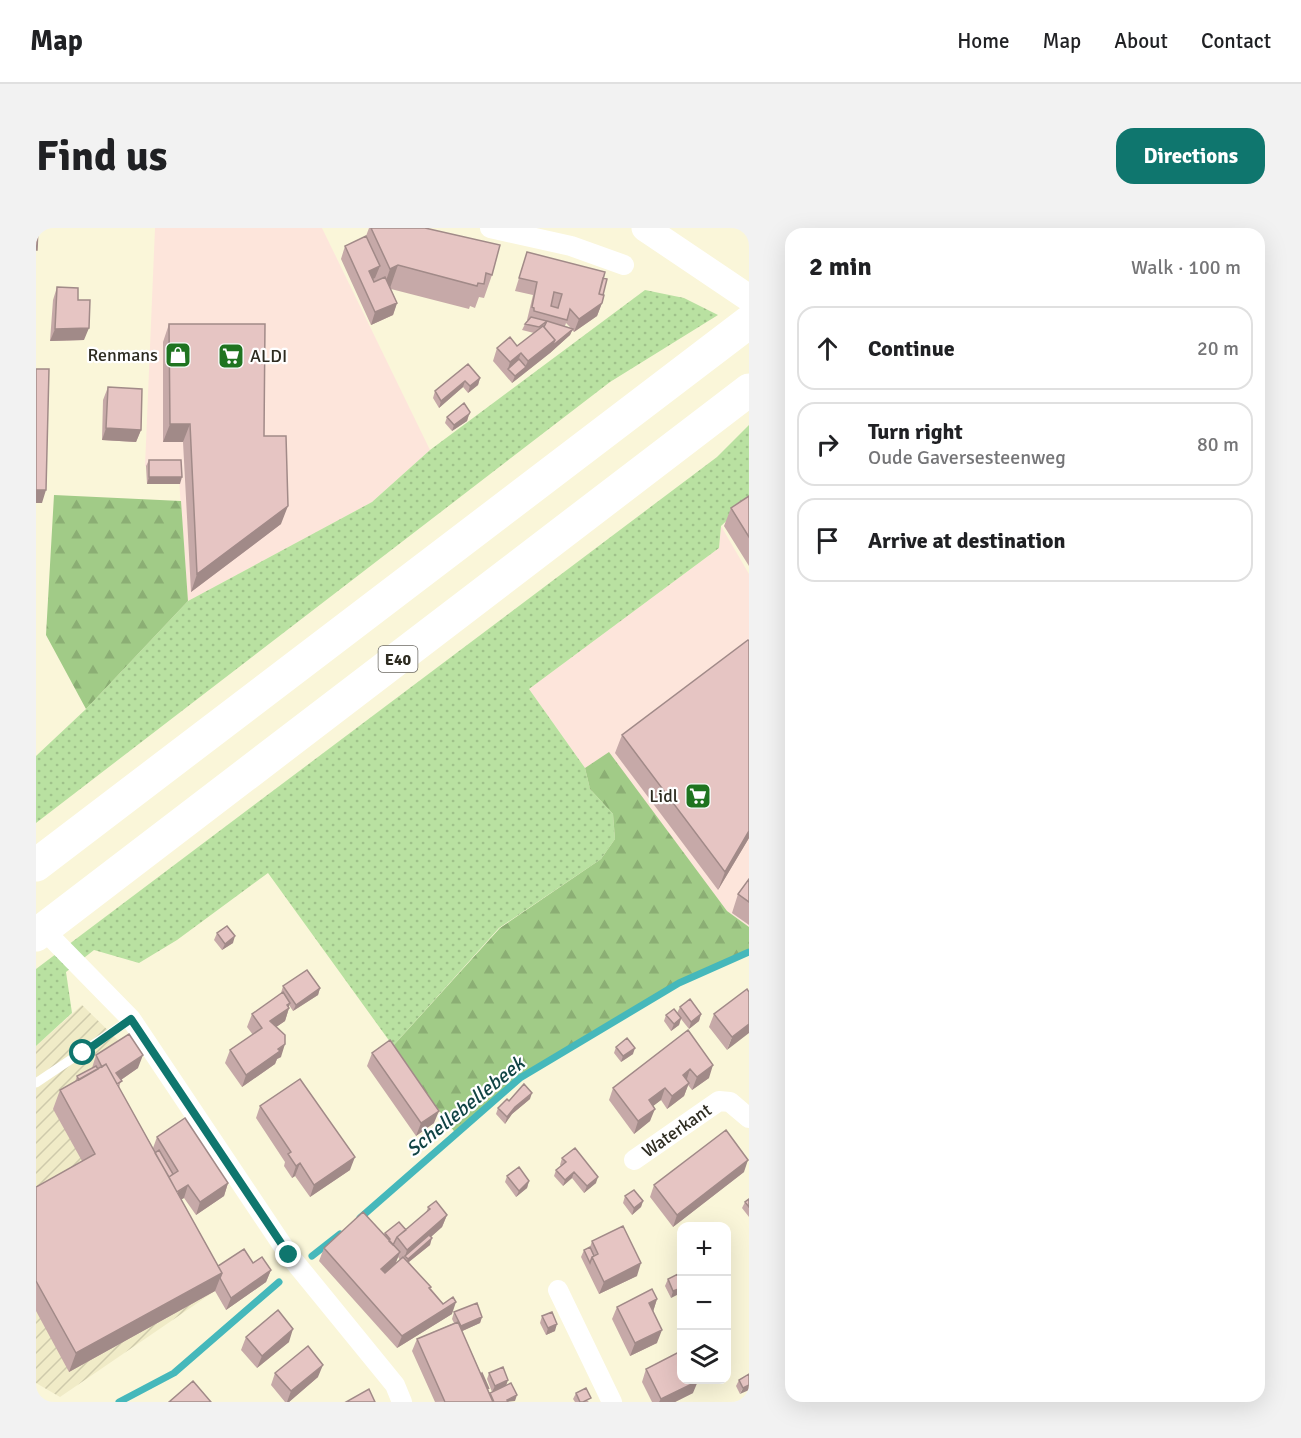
<!DOCTYPE html>
<meta charset="utf-8">
<style>
:root{--surface:#fff;--page:#f2f2f2;--text:#202124;--muted:#757577;--line:#e0e0e0;--accent:#0f766e}
body{margin:0;font-family:Signika,sans-serif;background:var(--page);color:var(--text)}
.controls{position:absolute;right:18px;bottom:18px;display:grid;overflow:hidden;border-radius:12px;box-shadow:0 6px 24px #0002}
.controls button{width:54px;height:54px;display:grid;place-items:center;padding:0;border:0;border-bottom:2px solid var(--line);background:var(--surface);color:var(--text);font:30px sans-serif}
.stop{position:absolute;width:18px;height:18px;margin:-14px;border:4px solid #0f766e;border-radius:50%;background:#fff}
.stop.end{background:#0f766e;border-color:#fff;box-shadow:0 2px 6px #0008}
.list{margin:0;padding:0;list-style:none}
h2{display:flex;justify-content:space-between;align-items:center;height:78px;margin:0;padding:0 24px;font-size:26px}
h2 small{font-size:20px;font-weight:400;color:var(--muted)}
.list li{display:grid;grid-template-columns:39px 1fr auto;gap:18px;align-items:center;box-sizing:border-box;height:84px;margin:0 12px 12px;padding:0 12px;border:2px solid var(--line);border-radius:18px}
.list b{display:block;font-size:22px;white-space:nowrap}
.list p{margin:0;font-size:20px;white-space:nowrap;color:var(--muted)}
.list em{font-size:20px;font-style:normal;color:var(--muted)}
.icon{flex:none;width:33px;height:33px;fill:none;stroke:currentColor;stroke-width:2;stroke-linecap:round;stroke-linejoin:round}
.map{position:relative;flex:none;width:713px;height:1174px;overflow:hidden;border-radius:18px}
header{display:flex;align-items:center;gap:36px;box-sizing:border-box;height:84px;padding:0 30px;background:var(--surface);border-bottom:2px solid var(--line)}
header strong{font-size:28px}
nav{display:flex;gap:33px;margin-inline-start:auto;font-size:21px}
.intro{display:flex;align-items:center;justify-content:space-between;box-sizing:border-box;height:144px;padding:0 36px}
h1{margin:0;font-size:42px}
.button{padding:15px 27px;border-radius:18px;background:var(--accent);color:#fff;font-size:21px;font-weight:700}
main{display:flex;gap:36px;padding:0 36px}
aside{flex:1;background:var(--surface);border-radius:18px;box-shadow:0 6px 24px #0002}
.map>svg:first-child{display:block}
</style>
<header>
<strong>Map</strong>
<nav><a>Home</a><a>Map</a><a>About</a><a>Contact</a></nav>
</header>
<div class="intro"><h1>Find us</h1><a class="button">Directions</a></div>
<main>
<div class="map">
<svg width="713" height="1174" viewBox="0 0 713 1174">
<defs>
<pattern id="industrial-furrows" width="10" height="10" patternUnits="userSpaceOnUse" patternTransform="scale(1.5)"><rect width="10" height="10" fill="#f0ebc7"/><path d="M-1 1l2-2M0 10L10 0M9 11l2-2" fill="none" stroke="#cecaab"/></pattern>
<pattern id="grass-dots" width="8" height="8" patternUnits="userSpaceOnUse" patternTransform="scale(1.5)"><rect width="8" height="8" fill="#b9e1a1"/><path d="M2 2h.1M6 6h.1" fill="none" stroke="#9fc18a" stroke-width="1.8" stroke-linecap="round"/></pattern>
<pattern id="forest-firs" width="22" height="20" patternUnits="userSpaceOnUse" patternTransform="scale(1.5)"><rect width="22" height="20" fill="#a1cb87"/><path d="M5 1l3.5 6h-7zM16 11l3.5 6h-7z" fill="#8bae74"/></pattern>
</defs>
<rect width="100%" height="100%" fill="#faf6d9"/>
<!-- commercial -->
<path fill="#fde5db" d="M119,0H286L394,222L336,274L152,373L142,238H109Z
M685,298L713,346V699L691,683L573,525L549,540L493,461L683,320Z"/>
<!-- industrial -->
<path fill="url(#industrial-furrows)" d="M46,777L88,818L56,840L179,1063L24,1169L0,1155V818Z"/>
<!-- grass -->
<path fill="url(#grass-dots)" d="M609,62L648,70L682,87L574,154L0,595V528L50,481L152,373L336,274L394,222Z
M713,197V272L685,298L683,320L493,461L549,540L554,561L577,586L579,611L565,631L463,700L357,818L232,645L141,712L103,735L58,722L30,744L36,785L0,818V741L681,229Z"/>
<!-- forest -->
<path fill="url(#forest-firs)" d="M18,267L145,273L152,373L50,481L10,407Z
M573,524L691,683L713,699V724L643,755L484,850L420,906L357,818L464,700L565,631L579,611L577,586L554,561L549,540Z"/>
<g fill="none" stroke-linecap="round" stroke-linejoin="round">
<!-- stream -->
<path stroke="#45b8bb" stroke-width="7" d="M324,990L484,850L643,755L713,724
M276,1028L304,1006
M83,1174L138,1145L243,1054"/>
<!-- lane -->
<path stroke="#fff" stroke-width="9" d="M0,855L95,791"/>
<!-- street -->
<g stroke="#fff" stroke-width="20">
<path d="M454,0L535,18L588,37"/>
<path d="M2,696L95,791L253,1027L359,1157L366,1174"/>
<path id="s1" d="M598,932L683,873L694,874L713,890"/>
<path d="M522,1062L576,1174"/>
</g>
<!-- secondary -->
<path stroke="#fff" stroke-width="27" d="M609,0L713,70"/>
<!-- highway -->
<path stroke="#fff" stroke-width="33" d="M0,637L713,94
M0,707L713,162"/>
</g>
<!-- wall -->
<path fill="#c6a9a8" fill-rule="evenodd" d="M333,0H389L456,47L448,70L443,69L439,80L434,78L433,81L355,61L361,75L357,87L335,97L305,31L309,18L330,8Z
M491,24L567,50V67L566,75L561,88L538,104L536,102L534,107L514,125L476,155L457,133L461,120L481,118L498,105L486,102L489,96L492,92H491L497,67L479,63ZM530,95L535,100L529,98Z
M21,59L42,72L48,112L14,113L17,72Z
M133,96L228,208L245,296L155,364L147,214H127V114Z
M432,136L444,150L442,157L432,165L427,159L403,180L397,170L399,163Z
M72,159L105,202L100,214L66,212L67,172Z
M434,184L431,193L416,203L409,195L411,189Z
M113,232L144,256H111L110,238Z
M713,268V338L688,298L695,280Z
M586,507L713,610L682,662L579,525Z
M713,651V697L696,685L702,666Z
M181,705L197,715L186,722L178,712Z
M247,758L284,760L282,767L257,783L253,777V780L249,793L240,799L245,829L241,831L239,836L206,859L189,835L194,822L217,807L211,799L216,786L245,766V765Z
M713,764L691,822L673,799L678,786Z
M644,779L665,786L663,793L653,801L645,791L643,797L635,803L628,793L630,787L641,785Z
M652,802L673,850L656,862L652,857L648,868L631,881L625,872L617,878L614,893L598,906L573,872L577,860Z
M580,819L597,826L585,834L578,825Z
M336,825L398,895L380,908L331,838Z
M60,827L102,840L85,852L83,860L117,920L121,909L192,955L188,968L160,987L148,970L145,971L182,1038L217,1035L235,1042L230,1054L190,1082L179,1063L33,1144L0,1083V959L46,933L17,881L24,862L39,854L41,848L56,840Z
M494,871L476,886L469,896L460,886L462,880Z
M224,878L314,942L274,969L259,948L256,950L248,938L249,934L220,890Z
M526,930L560,955L548,965L536,950L527,958L518,948L520,942L525,938L524,937Z
M708,944L637,999L614,969L618,957Z
M471,948L493,953L491,960L480,969L469,954Z
M589,968L607,973L605,979L596,987L587,975Z
M713,971V989L706,980L709,974Z
M392,979L411,987L406,999L395,1009L394,1017L373,1034L416,1086L361,1120L283,1033L288,1020L348,1007L349,1005L370,1002L390,985ZM362,1029L364,1032L359,1036Z
M556,1013L601,1048L563,1066L545,1029L548,1022L554,1019Z
M632,1051L645,1052L635,1070L629,1058Z
M621,1071L617,1083L621,1115L594,1128L576,1091L581,1079Z
M418,1084L446,1089L444,1095L426,1103L454,1166L456,1164L451,1151L453,1145L470,1158L479,1173L399,1174L376,1123L381,1111L418,1095L416,1091Z
M506,1088L519,1103L510,1107L504,1095Z
M210,1109L253,1114L221,1140L205,1122Z
M610,1141L657,1165L639,1174H616L606,1154Z
M239,1145L282,1149L253,1174H249L235,1157Z
M713,1146L704,1166L700,1158L703,1152Z
M540,1165L553,1174H539L537,1171Z"/>
<!-- shaded-wall -->
<path fill="#a18a88" d="M362,37L354,60L346,64L354,41Z
M344,38L339,50L328,55L333,43Z
M361,75L357,87L335,97L339,84Z
M566,75L561,88L538,104L543,91Z
M53,100L48,112L14,113L19,101Z
M537,101L534,107L514,125L476,155L479,148L489,139L492,133L519,112Z
M485,125L480,138L472,141L474,134Z
M444,150L442,157L432,165L434,158Z
M429,153L427,159L403,180L405,173Z
M433,186L431,193L416,203L418,197Z
M134,196H154L147,214H127Z
M70,200L105,202L100,214L66,212Z
M113,249H146L144,256H111Z
M0,262H10L6,275H0Z
M252,278L245,296L155,364L161,346Z
M713,603V610L682,662L689,644Z
M199,708L197,715L186,722L189,716Z
M284,760L282,767L257,783L260,777Z
M254,775L252,781L253,780L249,793L230,806L234,793Z
M665,786L663,793L653,801L655,794Z
M645,790L643,797L635,803L638,796Z
M713,796V805L691,822L696,809Z
M249,816L245,829L241,831L239,836L206,859L210,847Z
M599,820L597,826L585,834L587,828Z
M107,827L102,840L76,858L80,845Z
M677,837L673,850L656,862L661,849Z
M654,841L650,854L647,847Z
M653,855L648,868L631,881L636,868Z
M629,860L625,872L608,885L613,872Z
M496,865L494,871L476,886L469,896L471,889L479,879Z
M619,881L614,893L598,906L602,893Z
M403,883L398,895L380,908L385,895Z
M319,929L314,942L274,969L278,957Z
M712,932L708,944L637,999L641,987Z
M264,935L259,948L256,950L260,938Z
M538,944L536,950L527,958L529,952Z
M562,949L560,955L548,965L551,958Z
M493,953L491,960L480,969L483,963Z
M192,955L188,968L160,987L164,974Z
M152,957L148,970L133,979L138,967Z
M607,973L605,979L596,987L598,980Z
M411,987L406,999L371,1030L369,1028L367,1035L371,1022Z
M396,1010L394,1017L369,1037L372,1031Z
M364,1024L359,1037L341,1053L345,1041Z
M605,1035L601,1048L563,1066L568,1054Z
M235,1042L230,1054L190,1082L195,1070Z
M186,1045L179,1063L33,1144L40,1125Z
M645,1060V1065L635,1070L637,1063Z
M621,1071L617,1084L613,1075Z
M420,1074L416,1086L361,1120L366,1108Z
M446,1089L444,1095L422,1105L425,1098Z
M521,1096L519,1103L510,1107L512,1100Z
M257,1101L253,1114L221,1140L226,1128Z
M626,1102L621,1115L594,1128L599,1115Z
M287,1137L282,1149L253,1174H251L255,1163Z
M472,1152L470,1158L456,1164L459,1158Z
M662,1153L657,1165L639,1174H623L625,1171Z
M713,1157V1162L704,1166L707,1160Z
M481,1167L479,1173L470,1174L471,1172Z"/>
<!-- building -->
<path fill="#e6c5c3" stroke="#a18a88" stroke-width="1.5" fill-rule="evenodd" d="M0,0H2L1,22H0Z
M335,0H389L464,17L456,47L450,45L448,56L442,55L441,58L362,37L354,41Z
M330,8L344,38L333,43L338,54L349,49L361,75L339,84L309,18Z
M491,24L569,44L563,66L568,67L566,75L543,91L534,81L531,92L498,83V80L496,79L501,54L483,50ZM518,64L526,66L522,80L515,78Z
M567,50L571,51L567,67L563,66Z
M21,59L42,60V72H54L53,100L19,101Z
M495,89L511,93L503,99L489,96Z
M511,93L537,101L516,118L519,112L508,99Z
M133,96H229L228,208H250L252,278L161,346L154,196H134Z
M507,98L519,112L492,133L485,125L474,134L461,120L474,109L481,118Z
M483,131L490,139L479,148L472,141Z
M432,136L444,150L434,158L429,153L405,173L399,163Z
M0,141H13L10,262H0Z
M72,159L106,161L105,202L70,200Z
M428,175L434,184L433,186L418,197L411,189Z
M113,232H145L146,249H113Z
M713,268V309L695,280Z
M712,412L713,413V603L689,644L586,507Z
M713,651V674L702,666Z
M191,698L199,708L189,716L181,705Z
M271,742L284,760L260,777L247,758Z
M711,761L713,764V796L696,809L678,786Z
M247,764L254,775L251,777L253,780L234,793L249,807V816L242,821L244,823L210,847L194,822L226,800L216,786Z
M654,771L665,786L655,794L644,779Z
M638,781L645,790L638,796L630,787Z
M652,802L677,837L661,849L654,841L647,847L653,855L636,868L629,860L613,872L619,881L602,893L577,860Z
M93,806L107,827L80,845L86,853L81,856L70,836L66,839L60,827Z
M591,810L599,820L587,828L580,819Z
M354,812L403,883L385,895L336,825Z
M70,836L186,1045L40,1125L0,1053V959L59,926L24,862Z
M60,838L62,841L43,852L41,848Z
M264,851L319,929L278,957L264,935L260,938L252,926L255,924L224,878Z
M488,856L496,865L479,879L471,889L462,880L471,871L473,873Z
M149,890L192,955L164,974L152,957L141,964L133,949L142,943L121,909Z
M690,902L712,932L641,987L618,957Z
M539,920L562,949L551,958L538,944L529,952L520,942L530,934L526,930Z
M123,922L137,946L133,949L119,925Z
M483,939L493,953L483,963L471,948Z
M598,962L607,973L598,980L589,968Z
M713,971V979L709,974Z
M400,973L411,987L371,1022L361,1009L394,981L392,979Z
M327,984L364,1024L345,1041L349,1045L367,1029L395,1059L393,1060L407,1076L417,1069L420,1074L366,1108L288,1020Z
M363,994L370,1002L361,1009L357,1017L353,1013L354,1011L349,1005Z
M587,998L605,1035L568,1054L556,1029L562,1026L556,1013Z
M393,1007L396,1010L372,1031L369,1028Z
M554,1019L558,1028L556,1029L554,1035L548,1022Z
M208,1021L217,1035L226,1029L235,1042L195,1070L184,1050L186,1045L182,1038Z
M642,1046L645,1052V1060L637,1063L632,1051Z
M616,1061L621,1071L613,1075L626,1102L599,1115L581,1079Z
M441,1075L446,1089L425,1098L418,1084Z
M242,1082L257,1101L226,1128L210,1109Z
M516,1084L521,1096L512,1100L506,1088Z
M422,1094L457,1174H409L381,1111Z
M272,1118L287,1137L255,1163L239,1145Z
M645,1123V1152H661L662,1153L625,1171L610,1141Z
M467,1139L472,1152L459,1158L453,1145Z
M446,1145L453,1161L445,1146Z
M713,1146V1157L707,1160L703,1152Z
M157,1153L175,1174H133Z
M475,1155L481,1167L471,1172L472,1174H458L454,1165Z
M550,1160L555,1170L547,1174H544L540,1165Z
M333,1161L339,1174H310Z"/>
<g fill="none" stroke-linecap="round" stroke-linejoin="round">
<!-- route -->
<path stroke="#0f766e" stroke-width="8" d="M47,825L95,791L253,1027"/>
</g>
<!-- icons -->
<defs>
<g id="shop-square" transform="scale(1.35)"><rect x="-9" y="-9" width="18" height="18" rx="4" fill="#1f7420" stroke="#fff"/><path d="M-5-2.5h2.3a2.7 3.5 0 0 1 5.4 0H5L5.5 6h-11ZM-1.5-2.5h3a1.5 2.3 0 0 0-3 0Z" fill="#fff"/></g>
<g id="supermarket-square" transform="scale(1.35)"><rect x="-9" y="-9" width="18" height="18" rx="4" fill="#1f7420" stroke="#fff"/><path d="M-6-5.5h2.5l.6 2H6L4.5 2H-2.5L-4.4-4H-6ZM-1.5 3.2a1.3 1.3 0 1 0 .1 0ZM3 3.2a1.3 1.3 0 1 0 .1 0Z" fill="#fff"/></g>
</defs>
<g fill-rule="evenodd">
<use href="#shop-square" x="142" y="127"/>
<use href="#supermarket-square" x="195" y="128"/>
<use href="#supermarket-square" x="662" y="568"/>
</g>
<g text-anchor="middle" stroke-width="4.5" stroke-linejoin="round" paint-order="stroke">
<!-- shield labels -->
<rect fill="#fff" stroke="#6d6b64" stroke-width="1.5" x="342.5" y="418" width="39" height="26" rx="4.5"/>
<g font-size="16" font-weight="bold" fill="#2e2c21">
<text x="362" y="437">E40</text>
</g>
<!-- poi labels -->
<g font-size="18" fill="#2e2c21" stroke="#fff" text-anchor="end">
<text x="122" y="133">Renmans</text>
<text x="214" y="134" text-anchor="start">ALDI</text>
<text x="642" y="574">Lidl</text>
</g>
<!-- street labels -->
<g font-size="18" fill="#2e2c21" stroke="#fff">
<text dy="6" stroke="none"><textPath href="#s1" startOffset="52">Waterkant</textPath></text>
</g>
<!-- water labels -->
<g font-size="20" font-style="italic" fill="#114445" stroke="#fff">
<text transform="translate(429 878) rotate(-39)" y="7">Schellebellebeek</text>
</g>
</g>
</svg>
<div class="controls">
<button>+</button>
<button>−</button>
<button><svg class="icon" aria-label="layers" viewBox="0 0 24 24"><path d="M12 4l9 5-9 5-9-5zM3 14l9 5 9-5"/></svg></button>
</div>
<div class="stop" style="left:47px;top:825px"></div>
<div class="stop end" style="left:253px;top:1027px"></div>
</div>
<aside>
<h2>2 min<small>Walk · 100 m</small></h2>
<ul class="list">
<li><svg class="icon" aria-label="ahead" viewBox="0 0 24 24"><path d="M12 20V5M6 11l6-6 6 6"/></svg><div><b>Continue</b></div><em>20 m</em></li>
<li><svg class="icon" aria-label="right" viewBox="0 0 24 24"><path d="M7 20v-9h11M14 6l5 5-5 5"/></svg><div><b>Turn right</b><p>Oude Gaversesteenweg</p></div><em>80 m</em></li>
<li><svg class="icon" aria-label="arrive" viewBox="0 0 24 24"><path d="M6 21V4h12l-3 4 3 4H6"/></svg><div><b>Arrive at destination</b></div></li>
</ul>
</aside>
</main>
